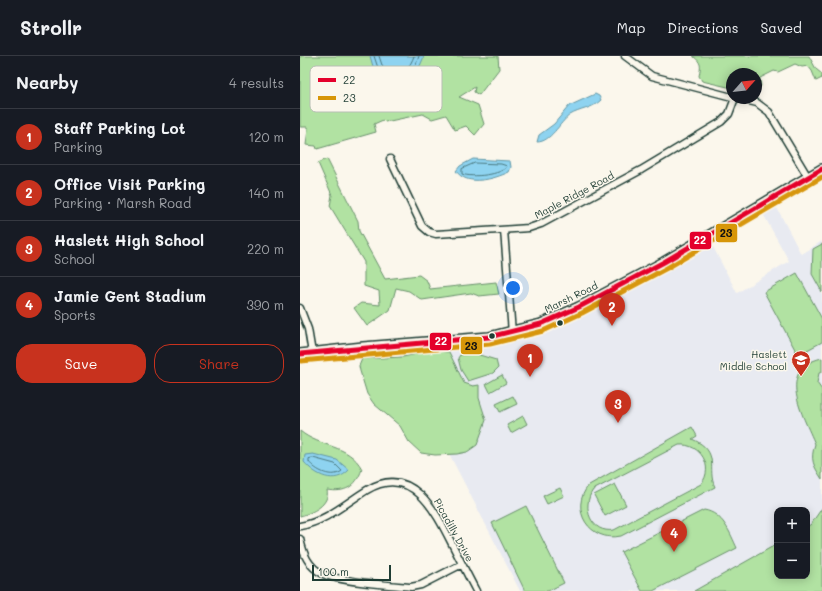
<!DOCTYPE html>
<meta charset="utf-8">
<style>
:root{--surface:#171b24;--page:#20242c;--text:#f1f3f6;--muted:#9ea1a6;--line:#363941;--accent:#c8321e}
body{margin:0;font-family:Mali,sans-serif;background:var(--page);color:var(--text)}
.controls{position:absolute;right:12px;bottom:12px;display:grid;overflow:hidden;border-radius:8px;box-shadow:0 2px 10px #0003}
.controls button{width:36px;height:36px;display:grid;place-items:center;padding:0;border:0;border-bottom:1px solid var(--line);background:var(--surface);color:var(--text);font:20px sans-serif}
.compass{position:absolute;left:426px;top:12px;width:36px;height:36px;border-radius:50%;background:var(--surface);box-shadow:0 2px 10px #0003;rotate:63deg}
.scale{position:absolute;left:12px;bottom:10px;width:79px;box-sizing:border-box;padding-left:4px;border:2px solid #1f3d34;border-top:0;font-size:11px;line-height:14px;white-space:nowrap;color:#1f3d34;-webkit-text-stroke:3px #fbf7ec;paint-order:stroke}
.you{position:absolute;left:213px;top:232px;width:14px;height:14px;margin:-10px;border:3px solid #fff;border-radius:50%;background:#1a73e8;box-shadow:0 0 0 6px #1a73e833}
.badge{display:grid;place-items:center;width:26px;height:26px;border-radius:50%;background:var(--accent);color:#fff;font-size:13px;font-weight:700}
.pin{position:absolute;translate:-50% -33px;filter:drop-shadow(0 1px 2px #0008)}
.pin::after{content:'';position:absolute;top:21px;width:14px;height:12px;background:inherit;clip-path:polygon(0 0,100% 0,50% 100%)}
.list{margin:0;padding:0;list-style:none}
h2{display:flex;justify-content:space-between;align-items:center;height:52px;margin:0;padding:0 16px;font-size:17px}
h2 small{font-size:13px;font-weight:400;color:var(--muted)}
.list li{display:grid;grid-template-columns:26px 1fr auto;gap:12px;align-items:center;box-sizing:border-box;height:56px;padding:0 16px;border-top:1px solid var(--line)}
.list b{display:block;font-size:15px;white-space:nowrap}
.list p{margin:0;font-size:13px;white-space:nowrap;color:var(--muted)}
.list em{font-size:13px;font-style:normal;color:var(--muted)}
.actions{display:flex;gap:8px;padding:12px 16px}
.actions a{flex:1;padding:9px 0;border:1px solid var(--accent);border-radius:16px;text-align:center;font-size:14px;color:var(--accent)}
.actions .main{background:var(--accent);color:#fff}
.map{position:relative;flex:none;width:522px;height:535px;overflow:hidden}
header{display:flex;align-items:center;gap:24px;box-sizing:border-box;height:56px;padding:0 20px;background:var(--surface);border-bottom:1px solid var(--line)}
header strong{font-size:19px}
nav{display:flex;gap:22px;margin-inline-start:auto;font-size:14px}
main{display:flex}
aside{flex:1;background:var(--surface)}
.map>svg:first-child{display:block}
</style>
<header>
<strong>Strollr</strong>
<nav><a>Map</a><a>Directions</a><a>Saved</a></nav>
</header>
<main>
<aside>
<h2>Nearby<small>4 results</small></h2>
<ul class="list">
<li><span class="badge">1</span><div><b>Staff Parking Lot</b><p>Parking</p></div><em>120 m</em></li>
<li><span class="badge">2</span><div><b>Office Visit Parking</b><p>Parking · Marsh Road</p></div><em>140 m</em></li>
<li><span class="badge">3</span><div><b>Haslett High School</b><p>School</p></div><em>220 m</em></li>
<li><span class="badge">4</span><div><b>Jamie Gent Stadium</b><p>Sports</p></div><em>390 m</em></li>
</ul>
<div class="actions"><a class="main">Save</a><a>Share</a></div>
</aside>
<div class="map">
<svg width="522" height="535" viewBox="0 0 522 535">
<rect width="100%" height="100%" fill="#fbf7ec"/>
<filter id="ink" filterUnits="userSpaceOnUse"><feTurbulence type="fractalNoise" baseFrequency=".025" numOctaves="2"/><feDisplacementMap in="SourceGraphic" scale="8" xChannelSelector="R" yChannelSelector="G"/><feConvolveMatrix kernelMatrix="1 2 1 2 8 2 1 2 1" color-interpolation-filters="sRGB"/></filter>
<g filter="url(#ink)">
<!-- built -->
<path fill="#e8eaf1" d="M475,148L501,198L522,185V487L507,495V454H477V510L429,535H220L96,295L169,290L204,285L233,278L268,264L411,187L437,237L489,205L462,156Z"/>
<!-- green -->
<path fill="#b1e2a2" stroke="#68906b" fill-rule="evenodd" d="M0,0H198L199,13L179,39L174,36L175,31L159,41L178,49L184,68L175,79L166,70L155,74L146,59L132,63L123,58L85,66L83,64L74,68L76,76L17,93L16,90L6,89L8,73L7,71H0Z
M393,0H509L516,13L522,18V22L516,25L512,15L508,10L502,11L495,8L478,16L474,15L460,22L461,30L456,37V18H432V32L402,25L399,20C401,10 402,7 393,0Z
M27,103L58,165L59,175L85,223L119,219L127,225L130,233L196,226L199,238L179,240L171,237L122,244L109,235L96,232L90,254L67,270L54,252L61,247L80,249L79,235L64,230V206L30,150L32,139L18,107Z
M522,188V236L512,218L513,193Z
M497,217L522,263V286L498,299L464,236Z
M131,295L149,296L164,327L173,330L179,329V342L186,364L177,389L167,396L157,398L135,399L121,397L109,386L100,370L74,348L67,338L60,315L59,310L62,303L103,301Z
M176,298L196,304L198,312L193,317L168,325L161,314L158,302L160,299Z
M522,302V316L519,317L517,327L522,334V423C513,409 510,404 515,388C503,359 475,313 522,302Z
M202,319L206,327L190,336L186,328Z
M213,340L217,348L200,356L196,348Z
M223,360L227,368L211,377L207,369Z
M392,371L397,380L392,383C422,396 406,413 415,431L321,480C290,487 268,453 289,429ZM379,389C400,387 415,411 401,428L314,474C291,478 281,451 293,434Z
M0,375C20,392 49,388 62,413C56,431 45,437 27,434C30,449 12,457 0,460Z
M315,428L326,449L305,460L294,439Z
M260,432L264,440L247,448L243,440Z
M226,450L264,527L248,535H225L192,467Z
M522,452V535H394L477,488V520H507V471L511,468Z
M404,454C423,457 430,477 437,492L353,535H342L321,496Z"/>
<!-- water -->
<path fill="#8ed3f0" stroke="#6297a5" d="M70,0H124C117,20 110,25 90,30L74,14Z
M295,38L299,40L301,44C292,53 280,53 270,59C259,67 251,86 237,86L239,79L254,68L269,50Z
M173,103L210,105L211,111L209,116C194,123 167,131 156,115L160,110Z
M13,398L37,404L49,414C35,429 16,420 4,406L5,399Z"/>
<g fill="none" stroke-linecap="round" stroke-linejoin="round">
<!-- shore -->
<path stroke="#4b797f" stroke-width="1" d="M74,0L78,12L92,25C109,21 114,16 119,0
M79,0L82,9L93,19C105,17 110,11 114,0
M175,107L201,108L207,110C203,119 171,122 162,118V113Z
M13,402L35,408L42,415C32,423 16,415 9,406V403Z"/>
<!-- street casing -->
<g stroke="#1f3d34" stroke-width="9">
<path id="street" d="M325,0L352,20L432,41
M437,42L457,47L469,56L508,121
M90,103L122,170L129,176L136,178L229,172L241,168L341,114L421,66L429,58L435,42
M204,174L212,277
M0,252L8,273L12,297
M0,470C25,466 46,447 67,434C112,407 136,456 152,488C160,504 168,520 176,535
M0,483C3,497 8,511 23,518C41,526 89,529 111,531L121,529L162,508"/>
</g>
<!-- secondary casing -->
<g stroke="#1f3d34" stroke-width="12">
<path id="secondary" d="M0,298L63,291L189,281L241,268L279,251L364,206L522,113"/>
</g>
<!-- street -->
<use href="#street" stroke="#fbf7ec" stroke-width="6"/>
<!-- secondary -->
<use href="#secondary" stroke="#fbf7ec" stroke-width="9"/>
<!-- bus-1 casing -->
<g stroke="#fbf7ec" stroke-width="8">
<path id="bus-1" d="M0,298L189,281L241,268L279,251L364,206L522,113"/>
</g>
<!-- bus-2 casing -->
<g stroke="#fbf7ec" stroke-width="8">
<path id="bus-2" d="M1,305L190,288L243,275L282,257L367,212L522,121"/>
</g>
<!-- bus-1 -->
<use href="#bus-1" stroke="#e4002b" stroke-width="5"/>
<!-- bus-2 -->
<use href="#bus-2" stroke="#d79608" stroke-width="5"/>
</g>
</g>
<!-- icons -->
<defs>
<g id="school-pin" transform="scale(1)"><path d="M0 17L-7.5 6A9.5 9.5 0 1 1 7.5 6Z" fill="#c8321e" stroke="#fbf7ec"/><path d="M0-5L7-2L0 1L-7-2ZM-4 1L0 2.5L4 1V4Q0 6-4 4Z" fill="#fff"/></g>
</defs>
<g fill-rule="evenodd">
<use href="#school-pin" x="501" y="304"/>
</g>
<!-- markers -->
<g fill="#1f3d34" stroke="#fbf7ec" stroke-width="1.5">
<circle cx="260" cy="267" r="3.5"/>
<circle cx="192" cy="280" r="3.5"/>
</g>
<g text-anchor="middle" stroke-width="3" stroke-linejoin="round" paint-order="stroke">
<!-- street labels -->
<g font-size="10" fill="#1f3d34" stroke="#fbf7ec">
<text transform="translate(274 139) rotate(-28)" y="4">Maple Ridge Road</text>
<text transform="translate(271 241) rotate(-26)" y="4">Marsh Road</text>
<text transform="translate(154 474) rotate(61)" y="4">Picadilly Drive</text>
</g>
<!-- poi labels -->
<g font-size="10" fill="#1f3d34" stroke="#fbf7ec" text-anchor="end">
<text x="487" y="302">Haslett<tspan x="487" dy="12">Middle School</tspan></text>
</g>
</g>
<!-- legend -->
<rect x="10" y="10" width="132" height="46" rx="6" fill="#fbf7ec" stroke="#b9bfb5" stroke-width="1"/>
<rect x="18" y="22" width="18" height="4" fill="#e4002b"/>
<rect x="18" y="40" width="18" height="4" fill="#d79608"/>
<g font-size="11" fill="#1f3d34">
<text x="43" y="28">22</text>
<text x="43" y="46">23</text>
</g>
<g stroke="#fbf7ec" stroke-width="1.5">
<rect x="415" y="167" width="23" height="20" rx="4" fill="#d79608"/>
<rect x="389" y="175" width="23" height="19" rx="4" fill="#e4002b"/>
<rect x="129" y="276" width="23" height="19" rx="4" fill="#e4002b"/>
<rect x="160" y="280" width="23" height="19" rx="4" fill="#d79608"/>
</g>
<g font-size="11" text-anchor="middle" font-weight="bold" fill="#fff">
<text x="400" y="188">22</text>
<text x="141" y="289">22</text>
</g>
<g font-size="11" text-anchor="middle" font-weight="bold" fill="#111">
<text x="426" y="181">23</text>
<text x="171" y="294">23</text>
</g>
</svg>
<div class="controls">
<button>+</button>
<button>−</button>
</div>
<svg class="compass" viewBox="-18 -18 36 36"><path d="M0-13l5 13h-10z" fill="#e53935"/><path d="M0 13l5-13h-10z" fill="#9ea1a6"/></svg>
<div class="scale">100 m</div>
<div class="you"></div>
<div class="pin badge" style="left:230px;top:321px">1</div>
<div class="pin badge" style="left:312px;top:270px">2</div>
<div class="pin badge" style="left:318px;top:367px">3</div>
<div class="pin badge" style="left:374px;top:496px">4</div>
</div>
</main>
